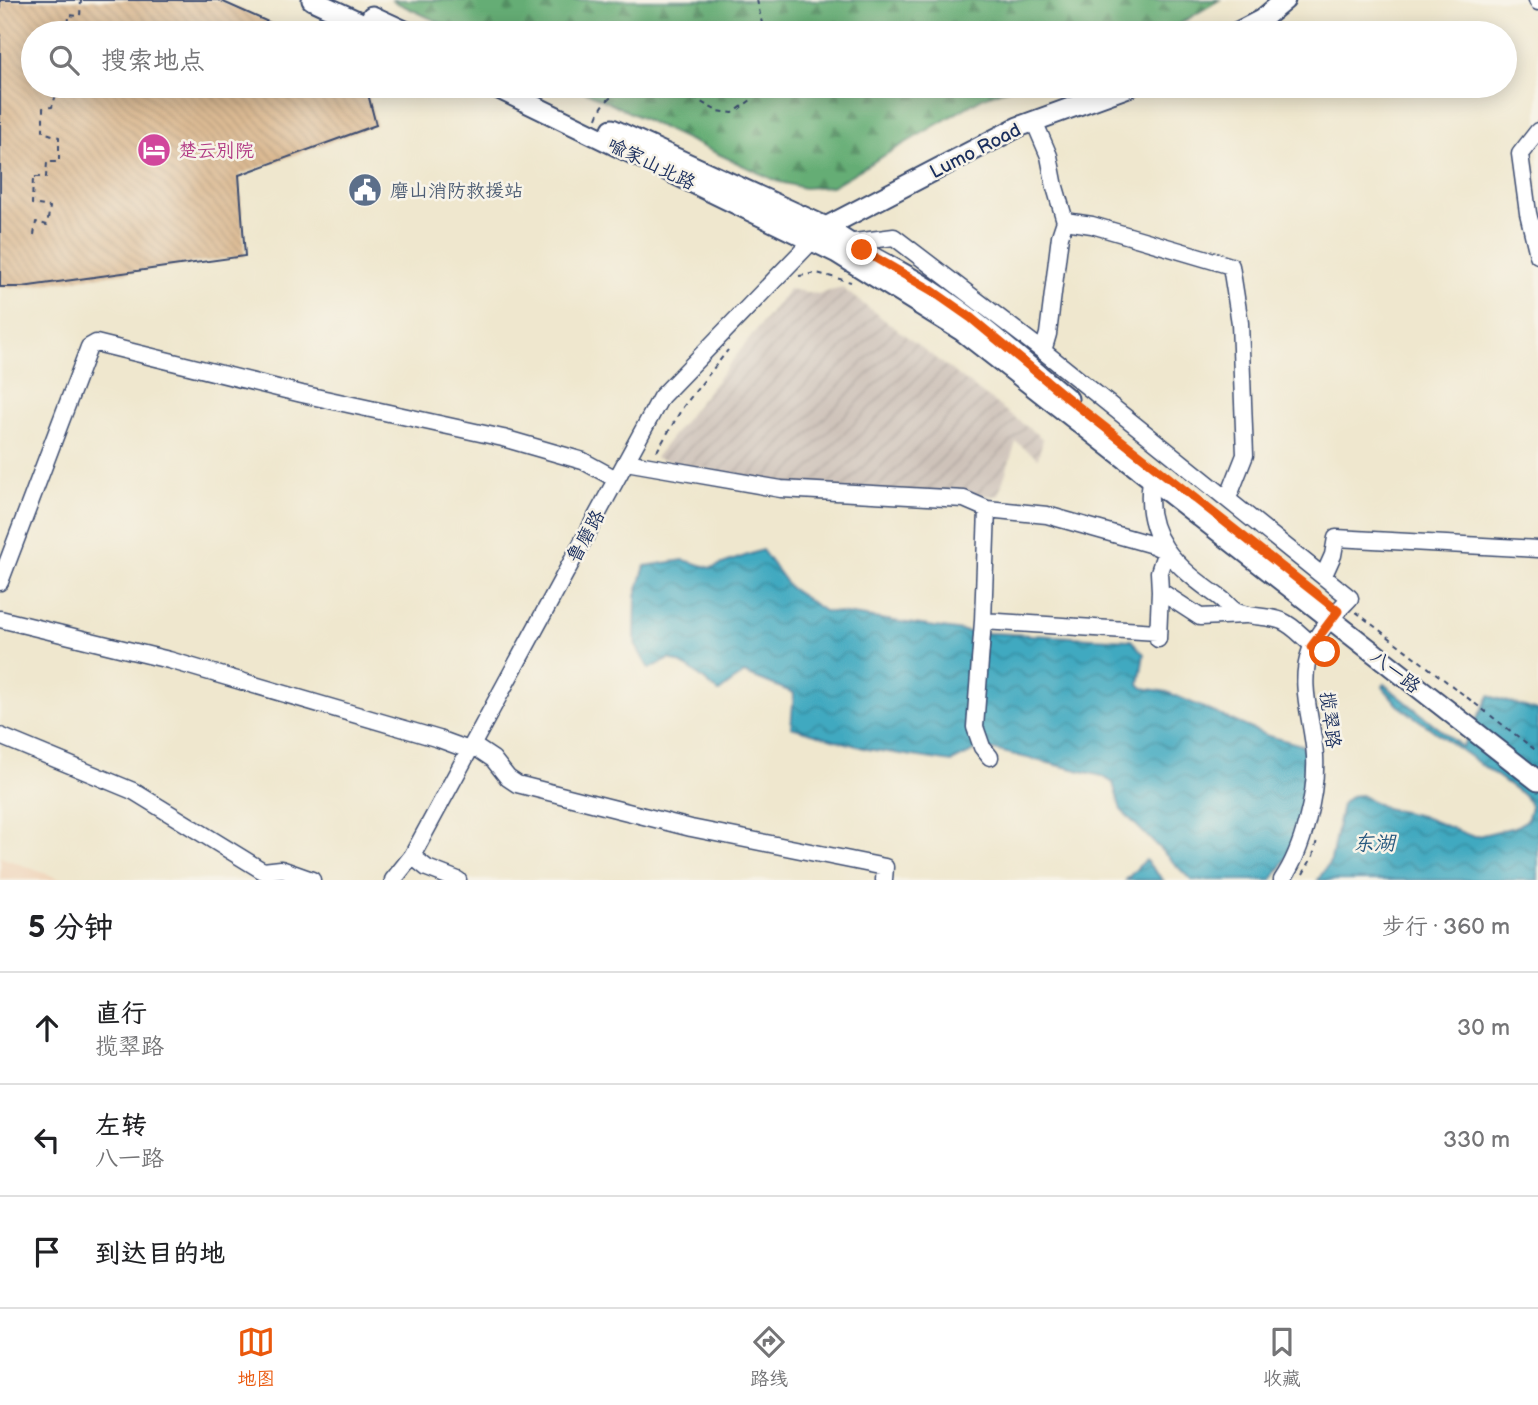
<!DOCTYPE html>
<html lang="zh">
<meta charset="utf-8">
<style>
:root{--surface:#fff;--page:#f2f2f2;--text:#202124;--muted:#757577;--line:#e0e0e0;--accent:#ea580c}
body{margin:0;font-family:"Balsamiq Sans","LXGW WenKai TC",sans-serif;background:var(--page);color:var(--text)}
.stop{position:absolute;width:21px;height:21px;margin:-16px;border:5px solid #ea580c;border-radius:50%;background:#fff}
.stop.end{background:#ea580c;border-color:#fff;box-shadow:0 2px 7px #0008}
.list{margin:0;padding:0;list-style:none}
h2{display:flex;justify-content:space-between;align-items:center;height:91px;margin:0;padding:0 28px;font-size:30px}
h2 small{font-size:23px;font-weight:400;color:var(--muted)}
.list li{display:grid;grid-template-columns:46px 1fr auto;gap:21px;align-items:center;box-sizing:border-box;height:112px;padding:0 28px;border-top:2px solid var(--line)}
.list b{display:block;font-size:26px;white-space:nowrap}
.list p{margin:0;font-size:23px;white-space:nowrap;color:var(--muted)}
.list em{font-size:23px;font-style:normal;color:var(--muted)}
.icon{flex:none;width:38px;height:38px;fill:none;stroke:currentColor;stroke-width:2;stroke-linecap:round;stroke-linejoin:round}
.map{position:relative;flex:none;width:1538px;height:880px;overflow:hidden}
.search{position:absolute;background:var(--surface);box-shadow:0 4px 18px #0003;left:21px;right:21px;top:21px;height:77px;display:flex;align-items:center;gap:18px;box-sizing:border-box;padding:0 24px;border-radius:38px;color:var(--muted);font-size:26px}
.sheet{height:427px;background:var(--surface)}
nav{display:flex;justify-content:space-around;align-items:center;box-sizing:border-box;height:98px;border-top:2px solid var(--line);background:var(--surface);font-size:19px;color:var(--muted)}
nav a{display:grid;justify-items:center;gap:4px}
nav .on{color:var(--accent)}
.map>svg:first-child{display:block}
</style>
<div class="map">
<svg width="1538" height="880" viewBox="0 0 1538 880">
<defs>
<pattern id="industrial-furrows" width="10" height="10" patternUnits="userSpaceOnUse" patternTransform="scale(1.75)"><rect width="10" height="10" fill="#cec2b9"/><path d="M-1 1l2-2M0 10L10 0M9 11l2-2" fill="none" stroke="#b0a7a1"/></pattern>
<pattern id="forest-firs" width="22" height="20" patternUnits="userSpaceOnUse" patternTransform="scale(1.75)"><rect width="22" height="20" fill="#65ad74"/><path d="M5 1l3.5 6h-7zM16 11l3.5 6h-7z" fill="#528d62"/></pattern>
<pattern id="water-waves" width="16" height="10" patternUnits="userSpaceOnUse" patternTransform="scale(1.75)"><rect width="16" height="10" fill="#40a9c0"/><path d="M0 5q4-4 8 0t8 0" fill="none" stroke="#358a9f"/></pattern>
<pattern id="building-back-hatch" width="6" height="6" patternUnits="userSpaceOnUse" patternTransform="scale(1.75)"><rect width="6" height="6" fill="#dbba93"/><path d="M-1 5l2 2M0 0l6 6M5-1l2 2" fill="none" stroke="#bba081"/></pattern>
</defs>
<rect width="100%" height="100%" fill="#f7f3e8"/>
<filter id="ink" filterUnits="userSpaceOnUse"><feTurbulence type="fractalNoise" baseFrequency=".0143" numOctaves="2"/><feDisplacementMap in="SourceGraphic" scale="14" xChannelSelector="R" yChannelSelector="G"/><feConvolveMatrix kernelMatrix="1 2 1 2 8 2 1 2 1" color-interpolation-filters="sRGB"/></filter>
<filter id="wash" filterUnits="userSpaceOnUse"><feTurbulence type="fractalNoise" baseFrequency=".00686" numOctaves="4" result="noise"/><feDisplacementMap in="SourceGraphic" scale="28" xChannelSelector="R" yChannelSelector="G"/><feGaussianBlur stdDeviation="1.57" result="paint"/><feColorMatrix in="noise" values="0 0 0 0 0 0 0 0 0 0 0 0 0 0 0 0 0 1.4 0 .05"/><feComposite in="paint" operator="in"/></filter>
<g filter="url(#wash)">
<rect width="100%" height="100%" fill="#efe7ce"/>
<!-- built -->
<path fill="#f0d6bc" d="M0,857L63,880H0Z"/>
<!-- industrial -->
<path fill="url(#industrial-furrows)" d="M842,288L1043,439L1038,458L1016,442L998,496L813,491L655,458L789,289L818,294Z"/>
<!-- forest -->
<path fill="url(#forest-firs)" stroke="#406e69" stroke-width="2" d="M391,0H1219L1176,26L1157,33H462Z
M573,86H1014L984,97L832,186L804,188L776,181Z"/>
<!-- water -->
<path fill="url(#water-waves)" stroke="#2e6c8f" stroke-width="2" d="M762,550L790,588L824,611L970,632L1131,640L1144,654L1139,684L1143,688L1167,692L1268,736L1302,745C1313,766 1301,825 1292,847C1287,859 1279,870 1272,880H1191L1121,810L1113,783L1102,776L982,747L952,762L867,749L791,727L794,693L744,673L719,692C700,678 693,667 670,659L649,669L635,644L636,596L645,566L684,560L711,568Z
M1384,684L1462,747L1489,696L1538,711V880H1318L1331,860L1342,804L1351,796L1361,795L1385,808L1421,816L1471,836H1478L1515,827L1527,820L1531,807L1525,796L1398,705L1383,687Z
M1145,860L1163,880H1126Z"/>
<g id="blocks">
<!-- building -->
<path fill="url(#building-back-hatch)" d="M0,0H219L293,33H33V86H366L376,125L239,175L245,256L22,287H0Z"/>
</g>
</g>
<g filter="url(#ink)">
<use href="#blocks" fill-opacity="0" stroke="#3b4b6f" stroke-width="2"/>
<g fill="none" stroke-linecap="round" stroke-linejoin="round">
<!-- minor casing -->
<g stroke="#3b4b6f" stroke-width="19">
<path id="minor" d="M1537,0L1538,2
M1034,121L1049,156L1055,187L1065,221L1092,225L1231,266L1240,323L1245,455L1228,498
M1538,131L1520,154L1528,213L1538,255
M847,243L894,237L1043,351L1350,598C1337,612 1318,630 1311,649C1297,685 1313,720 1315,756C1317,793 1303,850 1282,880
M1043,351L1048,334L1060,236L1065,221
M626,462L781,489L964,499L987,509L1047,515L1153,545L1166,551L1159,572L1160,591L1158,639
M1151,480C1143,538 1175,566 1219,597C1225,601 1229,607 1235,611C1247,618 1267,615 1282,621C1300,629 1306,645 1325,651
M987,509L983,621L1157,632
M1324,575L1333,555L1336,538L1538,549
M0,582L89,347L96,343L302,394L503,438L583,461L616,479
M1160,591L1200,617L1245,615
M0,619L169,660L439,739L469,750
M983,621L975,727L982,747L990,757
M0,736L133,791L263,871L281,869L312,880
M472,745L493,759L508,778L517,784L691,828L885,867L884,880
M412,856L427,868L458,880
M393,880L412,856L661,397L812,241"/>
</g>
<!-- major casing -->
<g stroke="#3b4b6f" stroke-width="23">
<path id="major" d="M312,0L383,33
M372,16L409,33
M1236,33L1261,20L1285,0
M493,86L837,253L962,331L1538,781
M612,129L826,227C858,252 897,268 932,291C981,323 1023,362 1068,399
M819,233L826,227L1018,127L1131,86"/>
</g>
<!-- path -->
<path stroke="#3b4b6f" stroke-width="2" stroke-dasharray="5 5" stroke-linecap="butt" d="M757,0L764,33
M68,33L69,15L80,16L81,0
M655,86L683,92L717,111L733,113L751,100L759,86
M597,118C605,95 620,91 642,86
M34,235L36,222L47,225L50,207L32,204L33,177H46L47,162H59V137L43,132V108L52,107L57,92L69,94L70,86
M799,276L817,273L851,282
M657,451L683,407L728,350
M1356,612L1538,752
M1303,874L1313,856L1317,840"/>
<!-- minor -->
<use href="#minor" stroke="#fff" stroke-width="16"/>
<!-- major -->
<use href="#major" stroke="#fff" stroke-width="19"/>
</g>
</g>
<g fill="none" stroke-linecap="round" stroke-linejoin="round" filter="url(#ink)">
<!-- route -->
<path stroke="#ea580c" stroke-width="9" d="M862,250L931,290L971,318L1065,396L1338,611L1311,647L1325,652"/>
</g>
<!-- icons -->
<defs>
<g id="hotel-disc" transform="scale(1.75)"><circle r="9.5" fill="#d1479c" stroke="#f7f3e8"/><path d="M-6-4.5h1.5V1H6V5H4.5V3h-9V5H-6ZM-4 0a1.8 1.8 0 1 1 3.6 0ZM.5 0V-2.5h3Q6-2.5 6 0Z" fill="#fff"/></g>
<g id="civic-disc" transform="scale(1.75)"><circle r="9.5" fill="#5c6f8a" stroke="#f7f3e8"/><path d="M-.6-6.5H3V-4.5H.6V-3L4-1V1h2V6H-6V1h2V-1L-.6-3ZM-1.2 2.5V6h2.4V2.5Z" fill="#fff"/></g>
</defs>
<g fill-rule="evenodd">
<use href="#hotel-disc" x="154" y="150"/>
<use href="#civic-disc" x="365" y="190"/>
</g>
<g text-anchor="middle" stroke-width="5" stroke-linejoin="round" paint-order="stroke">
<!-- hotel labels -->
<g font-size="19" fill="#b23c85" stroke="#f7f3e8" text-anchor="start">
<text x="178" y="157">楚云别院</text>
</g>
<!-- street labels -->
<g font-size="19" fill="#1b2f5e" stroke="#f7f3e8">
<text transform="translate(975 150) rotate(-27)" y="7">Lumo Road</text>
<text transform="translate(652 163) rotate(26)" y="7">喻家山北路</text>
<text transform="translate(585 536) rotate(-61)" y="7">鲁磨路</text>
<text transform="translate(1396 671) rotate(38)" y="7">八一路</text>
<text transform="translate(1331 720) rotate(83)" y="7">揽翠路</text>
</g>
<!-- service labels -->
<g font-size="19" fill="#4e5e75" stroke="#f7f3e8" text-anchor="start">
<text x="390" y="197">磨山消防救援站</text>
</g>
<!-- water labels -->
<g font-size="21" font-style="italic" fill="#285a80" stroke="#f7f3e8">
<text x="1374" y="850">东湖</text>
</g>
</g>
</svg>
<div class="stop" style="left:1325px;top:652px"></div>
<div class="stop end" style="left:862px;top:250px"></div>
<div class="search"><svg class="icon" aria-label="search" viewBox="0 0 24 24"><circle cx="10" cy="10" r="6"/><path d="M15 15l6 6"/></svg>搜索地点</div>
</div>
<section class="sheet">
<h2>5 分钟<small>步行 · 360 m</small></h2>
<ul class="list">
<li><svg class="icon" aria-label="ahead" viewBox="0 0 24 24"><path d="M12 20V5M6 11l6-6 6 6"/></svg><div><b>直行</b><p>揽翠路</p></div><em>30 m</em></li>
<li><svg class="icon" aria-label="left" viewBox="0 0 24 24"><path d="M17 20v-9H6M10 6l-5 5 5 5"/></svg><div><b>左转</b><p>八一路</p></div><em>330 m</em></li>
<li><svg class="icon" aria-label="arrive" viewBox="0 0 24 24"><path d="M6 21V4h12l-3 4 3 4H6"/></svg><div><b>到达目的地</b></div></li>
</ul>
</section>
<nav>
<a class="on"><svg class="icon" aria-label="map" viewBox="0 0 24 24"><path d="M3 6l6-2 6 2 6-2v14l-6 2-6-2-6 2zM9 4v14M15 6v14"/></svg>地图</a>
<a><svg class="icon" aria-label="directions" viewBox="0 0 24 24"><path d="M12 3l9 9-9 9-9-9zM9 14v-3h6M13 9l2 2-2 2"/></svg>路线</a>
<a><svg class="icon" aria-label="saved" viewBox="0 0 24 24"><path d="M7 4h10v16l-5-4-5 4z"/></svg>收藏</a>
</nav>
